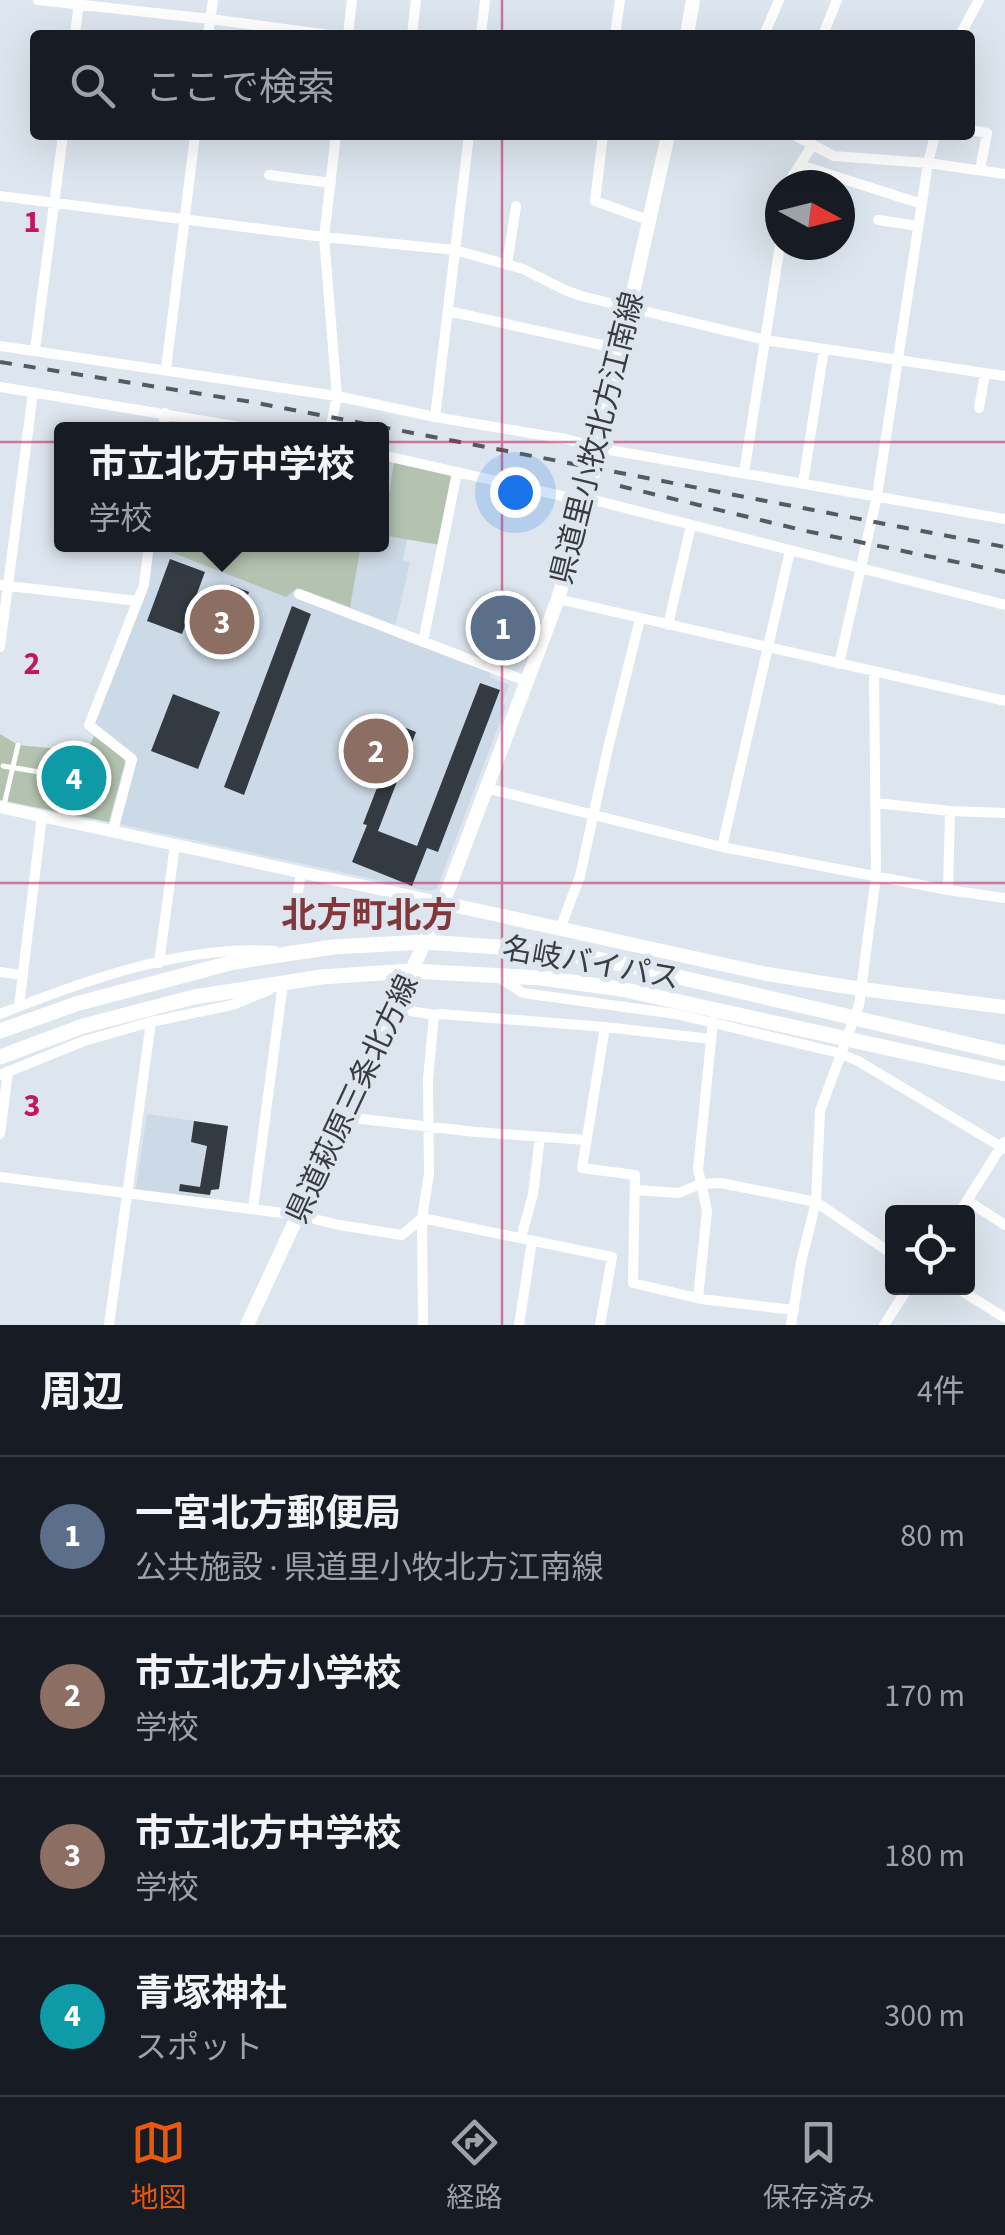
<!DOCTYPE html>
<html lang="ja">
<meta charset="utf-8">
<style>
:root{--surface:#171b24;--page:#20242c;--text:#f1f3f6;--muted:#9ea1a6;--line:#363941;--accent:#ea580c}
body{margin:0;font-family:"Source Sans 3","Noto Sans JP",sans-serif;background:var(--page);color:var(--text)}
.controls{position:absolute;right:30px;bottom:30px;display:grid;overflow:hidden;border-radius:10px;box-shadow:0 10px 40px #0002}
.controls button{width:90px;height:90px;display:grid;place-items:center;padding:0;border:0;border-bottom:2px solid var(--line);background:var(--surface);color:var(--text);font:50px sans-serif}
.compass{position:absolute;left:765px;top:170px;width:90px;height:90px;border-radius:50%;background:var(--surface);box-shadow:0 10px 40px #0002;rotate:97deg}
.you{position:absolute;left:515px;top:492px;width:35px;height:35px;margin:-25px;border:8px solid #fff;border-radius:50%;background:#1a73e8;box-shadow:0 0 0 15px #1a73e833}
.badge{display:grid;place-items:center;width:65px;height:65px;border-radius:50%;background:var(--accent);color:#fff;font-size:32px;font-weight:700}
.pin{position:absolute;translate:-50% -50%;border:5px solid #fff;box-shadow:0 2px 10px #0006}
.popup{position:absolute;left:54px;top:422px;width:335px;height:130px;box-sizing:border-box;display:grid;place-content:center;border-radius:10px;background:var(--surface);filter:drop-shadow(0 2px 8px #0005);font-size:32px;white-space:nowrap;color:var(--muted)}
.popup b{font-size:38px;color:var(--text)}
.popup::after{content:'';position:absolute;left:50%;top:100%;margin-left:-20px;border:20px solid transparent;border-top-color:var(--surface)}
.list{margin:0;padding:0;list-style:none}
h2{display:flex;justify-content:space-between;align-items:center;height:130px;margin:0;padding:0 40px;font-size:42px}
h2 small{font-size:32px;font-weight:400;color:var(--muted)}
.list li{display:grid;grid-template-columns:65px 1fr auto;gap:30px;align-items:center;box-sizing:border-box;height:160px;padding:0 40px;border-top:2px solid var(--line)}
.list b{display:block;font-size:38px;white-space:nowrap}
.list p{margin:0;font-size:32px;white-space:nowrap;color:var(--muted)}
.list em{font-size:32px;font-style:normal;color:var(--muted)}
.icon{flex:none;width:55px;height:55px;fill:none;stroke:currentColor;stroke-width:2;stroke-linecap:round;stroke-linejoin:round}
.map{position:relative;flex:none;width:1005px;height:1325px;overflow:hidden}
.search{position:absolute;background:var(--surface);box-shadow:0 10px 40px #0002;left:30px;right:30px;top:30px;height:110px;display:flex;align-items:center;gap:25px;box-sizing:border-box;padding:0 35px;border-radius:10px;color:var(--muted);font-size:38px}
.sheet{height:770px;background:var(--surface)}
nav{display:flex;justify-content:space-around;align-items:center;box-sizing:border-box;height:140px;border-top:2px solid var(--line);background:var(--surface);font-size:28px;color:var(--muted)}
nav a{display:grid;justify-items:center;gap:5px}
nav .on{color:var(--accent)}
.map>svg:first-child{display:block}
</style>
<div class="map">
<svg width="1005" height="1325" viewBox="0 0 1005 1325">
<rect width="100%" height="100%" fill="#dde5ee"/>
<!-- built -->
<path fill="#ccd9e6" d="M382,460L452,476L407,540L403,560L410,562L393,636L490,673V677L509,685L502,704L506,706L437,888L429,891L119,824L138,758L95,724L148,586L153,545L382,544Z
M147,1114L228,1126L219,1189L211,1190L210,1198L135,1195Z"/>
<!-- green -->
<path fill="#b4c3b0" d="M394,463L452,476L440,545L382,535Z
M153,545V544L361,545L350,607L297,588L286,597Z
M0,734L18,745L59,749L83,760L94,736L124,758L125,763L109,822L0,800Z"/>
<!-- building -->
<path fill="#343a41" d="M170,559L205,572L182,634L147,621Z
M231,585L249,592L226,654L207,647Z
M292,606L311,614L244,795L224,787Z
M480,683L500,690L438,852L427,848L412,886L352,862L367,825L363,824L401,726L416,732L378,831L417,846Z
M173,694L220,712L198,769L151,751Z
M194,1121L228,1126L219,1189L211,1190L210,1195L179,1191L180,1184L200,1187L207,1146L191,1142Z"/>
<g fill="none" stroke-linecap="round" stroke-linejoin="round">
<!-- service -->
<path stroke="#fff" stroke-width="5" d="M3,766L58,775
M4,805L18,745"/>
<!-- minor -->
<path stroke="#fff" stroke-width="10" d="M38,0L210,19L330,35
M75,35L79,1
M208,35L213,0
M348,35L352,0
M412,35L416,0
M481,35L485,0
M615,35L620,0
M764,35L779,0
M823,35L837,0
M960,35L979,0
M970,130L987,133L980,170
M603,135L595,201L648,220
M794,135L834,156L928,163L1005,174
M800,165L922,204
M269,175L331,183
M790,185V180L812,146
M0,196L324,237L455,250L523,269L565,290L581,296L765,340L1005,376
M878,220L918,226
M507,265L516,206
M448,311L620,349
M0,346L337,396L435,417L566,439L598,448L1005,519
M35,350L63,135
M166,369L195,135
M0,387L258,430
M979,408L985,373
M435,417L469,135
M163,430L165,413
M330,430L337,396L324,237L336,135
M382,455L575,499L594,500L1005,605
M744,473L780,245
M803,483L824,349
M0,585L138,601
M299,594L526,681
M558,599L1005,701
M668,625L691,525
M423,642L457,472
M0,647L33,392
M839,664L877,496L928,163L935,135
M486,788L722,847L948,890L1005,898
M876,803L950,811L1005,813
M113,831L132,759L89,725L144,585L149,544
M722,847L790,551
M948,890L950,811
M292,929L301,873
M560,929L580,876L608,748L640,619
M159,963L175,845
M0,972L21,975
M498,977L523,993L676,1014L839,1053L858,1061L1005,1149
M19,1006L42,816
M394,1008L434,1015L441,1014L605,1027L711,1039
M0,1014C83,981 185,944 275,951
M605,1027L582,1168L635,1175L633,1283L701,1299L794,1310
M0,1075L84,1041L151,1022L232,1005L269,990
M344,1117L476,1132L585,1140
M0,1134L8,1071
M0,1177L298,1215L339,1225L402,1235L422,1218L612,1257L600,1325
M635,1190L679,1193L700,1184L721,1183L816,1202L892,1254
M968,1201L1005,1225
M253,1209L283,983
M960,1212L1004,1142
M521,1238L533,1194L540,1137
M957,1288L1005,1318
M698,1298L707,1211L698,1169L713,1021
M109,1325L151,1022
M423,1325L422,1218L429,1174L428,1079L434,1015
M519,1325L532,1241
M791,1325L801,1262L816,1202L820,1111L859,1005L876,876L874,672
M884,1325L908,1288"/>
<!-- tertiary -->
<path stroke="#fff" stroke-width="12" d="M0,807L443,903"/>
<!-- secondary -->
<path stroke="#fff" stroke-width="14" d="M687,35L693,0
M443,903L767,974L861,989L1005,1007
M247,1325L443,903L558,599L587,500L668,135"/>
<!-- trunk -->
<path stroke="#fff" stroke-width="15" d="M0,1031L76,1004L234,962L333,947L425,942L545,950L623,964L1005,1053
M0,1057L83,1026L194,997L321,977L411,971L542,978L621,989L1005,1074"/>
<!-- rail -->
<path stroke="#56595d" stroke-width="4" stroke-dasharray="12 12" stroke-linecap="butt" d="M0,362L252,402L1005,547
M620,486L806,531L1005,572"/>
</g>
<!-- grid -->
<path fill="none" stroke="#c2185b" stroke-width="2.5" stroke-opacity="0.55" d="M502,0V35M502,135V1325M0,442H1005M0,883H1005"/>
<g text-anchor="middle" stroke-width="10" stroke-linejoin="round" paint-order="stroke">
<!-- street labels -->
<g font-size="30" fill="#3a3d40" stroke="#dde5ee">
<text transform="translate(597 438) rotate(-76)" y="10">県道里小牧北方江南線</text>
<text transform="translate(591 963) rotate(10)" y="10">名岐バイパス</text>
<text transform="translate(352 1099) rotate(-65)" y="10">県道萩原三条北方線</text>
</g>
<!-- quarter labels -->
<g font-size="35" font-weight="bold" fill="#80383c" stroke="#dde5ee">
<text x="369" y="927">北方町北方</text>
</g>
</g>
<g font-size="32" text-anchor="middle" font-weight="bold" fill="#c2185b" stroke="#dde5ee" stroke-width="10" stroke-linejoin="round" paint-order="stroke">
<text x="32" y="232">1</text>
<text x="32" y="674">2</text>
<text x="32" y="1116">3</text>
</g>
</svg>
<div class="controls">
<button><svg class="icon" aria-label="locate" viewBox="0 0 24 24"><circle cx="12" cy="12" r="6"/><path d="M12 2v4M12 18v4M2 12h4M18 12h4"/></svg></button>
</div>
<svg class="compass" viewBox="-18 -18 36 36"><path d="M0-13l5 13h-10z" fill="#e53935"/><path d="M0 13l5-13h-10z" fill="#9ea1a6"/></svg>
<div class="you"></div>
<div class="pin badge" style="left:503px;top:628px;background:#5c6f8a">1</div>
<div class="pin badge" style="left:376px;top:751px;background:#8d6e63">2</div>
<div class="pin badge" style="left:222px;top:622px;background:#8d6e63">3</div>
<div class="popup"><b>市立北方中学校</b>学校</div>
<div class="pin badge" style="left:74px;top:778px;background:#0f9aa8">4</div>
<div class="search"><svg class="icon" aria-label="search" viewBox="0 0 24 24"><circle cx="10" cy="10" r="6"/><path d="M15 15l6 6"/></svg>ここで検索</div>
</div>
<section class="sheet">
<h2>周辺<small>4件</small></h2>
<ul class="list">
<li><span class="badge" style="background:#5c6f8a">1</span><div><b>一宮北方郵便局</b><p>公共施設 · 県道里小牧北方江南線</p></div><em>80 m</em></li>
<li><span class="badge" style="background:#8d6e63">2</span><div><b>市立北方小学校</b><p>学校</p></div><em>170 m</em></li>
<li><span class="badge" style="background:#8d6e63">3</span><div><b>市立北方中学校</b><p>学校</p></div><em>180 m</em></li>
<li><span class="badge" style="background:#0f9aa8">4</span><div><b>青塚神社</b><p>スポット</p></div><em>300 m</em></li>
</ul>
</section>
<nav>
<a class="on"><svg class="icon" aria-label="map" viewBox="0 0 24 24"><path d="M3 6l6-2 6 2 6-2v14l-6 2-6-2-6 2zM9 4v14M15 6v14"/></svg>地図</a>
<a><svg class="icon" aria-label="directions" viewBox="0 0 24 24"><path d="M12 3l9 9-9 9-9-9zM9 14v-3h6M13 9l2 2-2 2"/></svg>経路</a>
<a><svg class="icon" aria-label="saved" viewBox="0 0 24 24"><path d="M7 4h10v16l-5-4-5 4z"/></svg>保存済み</a>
</nav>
